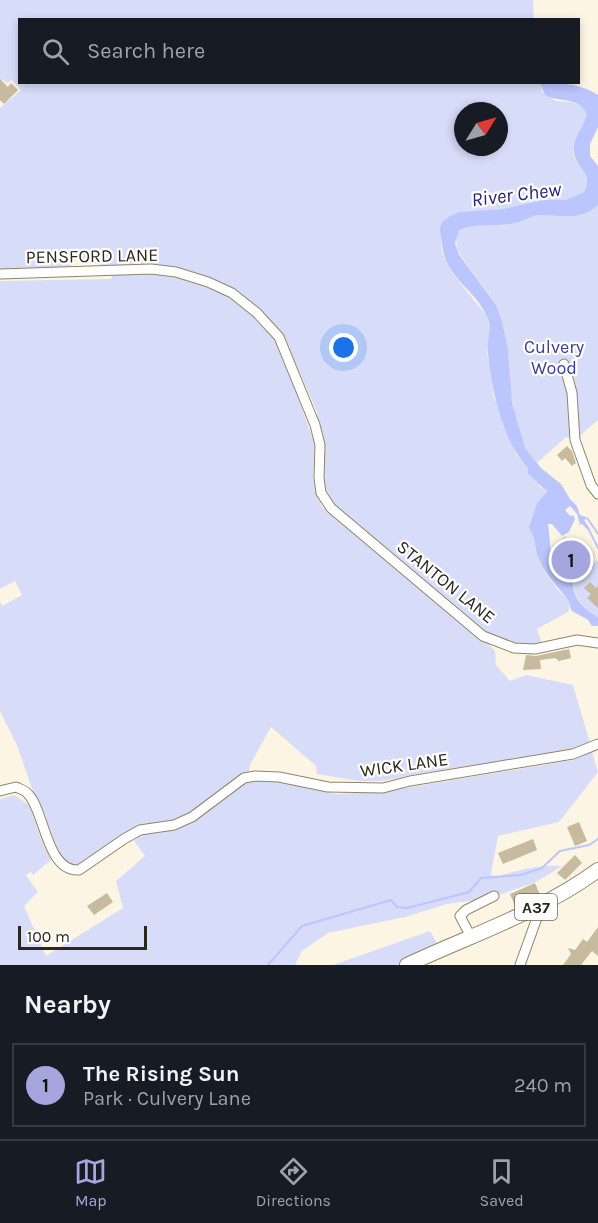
<!DOCTYPE html>
<meta charset="utf-8">
<style>
:root{--surface:#171b24;--page:#242831;--text:#f1f3f6;--muted:#9ea1a6;--line:#363941;--accent:#a4a6dd}
body{margin:0;font-family:Karla,sans-serif;background:var(--page);color:var(--text)}
.compass{position:absolute;left:454px;top:102px;width:54px;height:54px;border-radius:50%;background:var(--surface);box-shadow:0 3px 9px #0003;rotate:53deg}
.scale{position:absolute;left:18px;bottom:15px;width:129px;box-sizing:border-box;padding-left:6px;border:3px solid #2c271c;border-top:0;font-size:16px;line-height:21px;white-space:nowrap;color:#2c271c;-webkit-text-stroke:4px #fff;paint-order:stroke}
.you{position:absolute;left:344px;top:348px;width:21px;height:21px;margin:-15px;border:4px solid #fff;border-radius:50%;background:#1a73e8;box-shadow:0 0 0 9px #1a73e833}
.badge{display:grid;place-items:center;width:39px;height:39px;border-radius:50%;background:var(--accent);color:#111;font-size:20px;font-weight:700}
.pin{position:absolute;translate:-50% -50%;border:3px solid #fff;box-shadow:0 2px 6px #0006}
.list{margin:0;padding:0;list-style:none}
h2{display:flex;justify-content:space-between;align-items:center;height:78px;margin:0;padding:0 24px;font-size:26px}
h2 small{font-size:20px;font-weight:400;color:var(--muted)}
.list li{display:grid;grid-template-columns:39px 1fr auto;gap:18px;align-items:center;box-sizing:border-box;height:84px;margin:0 12px 12px;padding:0 12px;border:2px solid var(--line);border-radius:0px}
.list b{display:block;font-size:22px;white-space:nowrap}
.list p{margin:0;font-size:20px;white-space:nowrap;color:var(--muted)}
.list em{font-size:20px;font-style:normal;color:var(--muted)}
.icon{flex:none;width:33px;height:33px;fill:none;stroke:currentColor;stroke-width:2;stroke-linecap:round;stroke-linejoin:round}
.map{position:relative;flex:none;width:598px;height:965px;overflow:hidden}
.search{position:absolute;background:var(--surface);box-shadow:0 3px 9px #0003;left:18px;right:18px;top:18px;height:66px;display:flex;align-items:center;gap:15px;box-sizing:border-box;padding:0 21px;border-radius:0px;color:var(--muted);font-size:22px}
.sheet{height:174px;background:var(--surface)}
nav{display:flex;justify-content:space-around;align-items:center;box-sizing:border-box;height:84px;border-top:2px solid var(--line);background:var(--surface);font-size:16px;color:var(--muted)}
nav a{display:grid;justify-items:center;gap:3px}
nav .on{color:var(--accent)}
.map>svg:first-child{display:block}
</style>
<div class="map">
<svg width="598" height="965" viewBox="0 0 598 965">
<rect width="100%" height="100%" fill="#fdf5e4"/>
<!-- green -->
<path fill="#d7ddf9" fill-rule="evenodd" d="M0,0H533L534,20H20V82H540L542,92L556,101L572,102L584,107L588,116C582,127 572,139 573,152C576,169 594,171 584,192L565,200H543L502,209L465,212L450,216L442,222L440,232L442,252L452,273L487,316L490,333L487,351L494,397L517,456L528,468L529,475L532,476L541,488L549,491L537,503L533,537L538,559L545,573L558,590L568,600L570,605L568,612L537,629L542,644C523,651 502,642 483,636L332,507L323,492L317,412L300,373L294,386L315,445L313,479L316,494L322,507L348,526L482,637L495,651L496,665L510,681L526,675L573,685L590,743L574,750L420,773L383,781H359L317,774L316,766L271,727L250,765L249,772L192,813L171,821L140,826L123,834L79,867L67,864L51,841L16,743L0,711V601L2,606L22,595L15,581L0,589V281L112,279L111,267L84,261L77,258L70,268L0,270V108L21,90L12,80L7,83L3,80L0,82ZM463,111H499V147H463Z
M598,205V420L575,440L566,437L537,463L525,449L514,412L511,396L508,349L502,321L496,305L457,250L456,237L459,230C478,222 499,228 519,222C526,220 533,215 541,215C559,214 583,221 598,205Z
M565,536L590,566L598,560V617C585,609 571,596 574,580C560,572 556,561 552,546Z
M592,752L598,772L559,822L498,836L491,874L492,878C516,871 537,864 562,866L536,882L490,898L447,904L405,917L328,933L302,951L295,965H0V799L14,795L29,805L44,847L51,860L33,875L31,872L26,875L38,892L24,906L46,956L123,908L116,881L145,856L134,841L143,833L174,828L245,782L259,780L285,782L335,794L382,792L573,760Z
M430,931L438,945L397,965H333Z"/>
<!-- water -->
<path fill="#bbc6fe" d="M540,83C560,82 581,84 598,95V127L590,144V156L598,166V205C583,221 559,215 541,215C533,215 526,220 519,222C499,228 478,222 459,230L455,243L458,253L496,305L502,321L508,349L512,403L525,448L541,468L561,484L570,499L577,506L580,515L589,518L584,520L590,529L588,530L582,524L580,525L577,514L570,506L565,510L570,516L573,515L575,519L569,532L562,536L552,524H548C551,543 548,574 573,582C572,598 585,610 598,617V626H592L588,620L572,611C569,607 571,603 567,599C557,585 546,576 539,560C534,549 536,537 529,528L537,503L548,491C537,485 536,479 528,474V468C503,442 491,389 488,353C486,341 493,329 487,317C475,288 446,280 442,244C441,236 438,230 442,222L450,216L460,212L502,209L543,200H565L584,192C594,172 577,170 574,153C571,137 585,127 587,114C579,96 559,103 545,95Z"/>
<g fill="none" stroke-linecap="round" stroke-linejoin="round">
<!-- stream -->
<path stroke="#bbc6fe" stroke-width="2" d="M588,519L598,534
M589,530L598,548
M268,965L302,926L391,900L397,907L407,908L469,892L481,878L521,875L542,868L560,851L589,845L598,839"/>
</g>
<!-- building -->
<path fill="#c7ba9e" d="M0,79L8,87L11,83L18,90L4,104L0,100Z
M567,446L572,451L576,463L572,466L565,458L562,461L557,455Z
M590,582L596,588L598,586V608L587,598L591,594L584,588Z
M569,649L571,658L559,661L555,658L540,660L541,669L523,670L526,655L536,656Z
M579,822L587,841L575,846L567,827Z
M533,839L537,850L503,864L498,853Z
M575,855L582,863L565,880L557,873Z
M535,883L540,895L515,906L510,894Z
M107,893L113,902L94,915L87,906Z
M598,927V956L592,951L581,965H563L571,954L568,948L575,950L583,939L587,942Z"/>
<g fill="none" stroke-linecap="round" stroke-linejoin="round">
<!-- minor casing -->
<g stroke="#908469" stroke-width="11">
<path id="minor" d="M0,274L151,269L176,272L208,282L232,293L257,313L279,337L315,425L320,445L319,478L321,493L331,508L483,636L514,648L535,649L577,640L598,643
M564,364L572,393L575,440L591,485L598,494
M0,791L16,787C20,789 25,790 28,794C45,811 46,872 79,870L124,839L140,830L174,825L192,817L244,778L255,776L279,777L328,787L383,788L410,781L573,754L598,744
M471,937L460,916L466,910L494,896
M520,965L542,904"/>
</g>
<!-- highway casing -->
<g stroke="#908469" stroke-width="16">
<path id="highway" d="M407,965C471,935 541,912 598,870"/>
</g>
<!-- minor -->
<use href="#minor" stroke="#fff" stroke-width="9"/>
<!-- highway -->
<use href="#highway" stroke="#fff" stroke-width="14"/>
</g>
<g text-anchor="middle" stroke-width="4.5" stroke-linejoin="round" paint-order="stroke">
<!-- shield labels -->
<rect fill="#fff" stroke="#6b6860" stroke-width="1.5" x="515" y="894" width="42" height="26" rx="4.5"/>
<g font-size="16" font-weight="bold" fill="#2c271c">
<text x="536" y="913">A37</text>
</g>
<!-- street labels -->
<g font-size="18" fill="#2c271c" stroke="#fff">
<text transform="translate(92 256) rotate(-1)" y="6">PENSFORD LANE</text>
<text transform="translate(446 582) rotate(39)" y="6">STANTON LANE</text>
<text transform="translate(404 765) rotate(-8)" y="6">WICK LANE</text>
</g>
<!-- park labels -->
<g font-size="18" fill="#3a4090" stroke="#fff">
<text x="554" y="353">Culvery<tspan x="554" dy="21">Wood</tspan></text>
</g>
<!-- water labels -->
<g font-size="20" font-style="italic" fill="#242472" stroke="#fff">
<text transform="translate(516 194) rotate(-7)" y="7">River Chew</text>
</g>
</g>
</svg>
<svg class="compass" viewBox="-18 -18 36 36"><path d="M0-13l5 13h-10z" fill="#e53935"/><path d="M0 13l5-13h-10z" fill="#9ea1a6"/></svg>
<div class="scale">100 m</div>
<div class="you"></div>
<div class="pin badge" style="left:571px;top:560px">1</div>
<div class="search"><svg class="icon" aria-label="search" viewBox="0 0 24 24"><circle cx="10" cy="10" r="6"/><path d="M15 15l6 6"/></svg>Search here</div>
</div>
<section class="sheet">
<h2>Nearby<small></small></h2>
<ul class="list">
<li><span class="badge">1</span><div><b>The Rising Sun</b><p>Park · Culvery Lane</p></div><em>240 m</em></li>
</ul>
</section>
<nav>
<a class="on"><svg class="icon" aria-label="map" viewBox="0 0 24 24"><path d="M3 6l6-2 6 2 6-2v14l-6 2-6-2-6 2zM9 4v14M15 6v14"/></svg>Map</a>
<a><svg class="icon" aria-label="directions" viewBox="0 0 24 24"><path d="M12 3l9 9-9 9-9-9zM9 14v-3h6M13 9l2 2-2 2"/></svg>Directions</a>
<a><svg class="icon" aria-label="saved" viewBox="0 0 24 24"><path d="M7 4h10v16l-5-4-5 4z"/></svg>Saved</a>
</nav>
